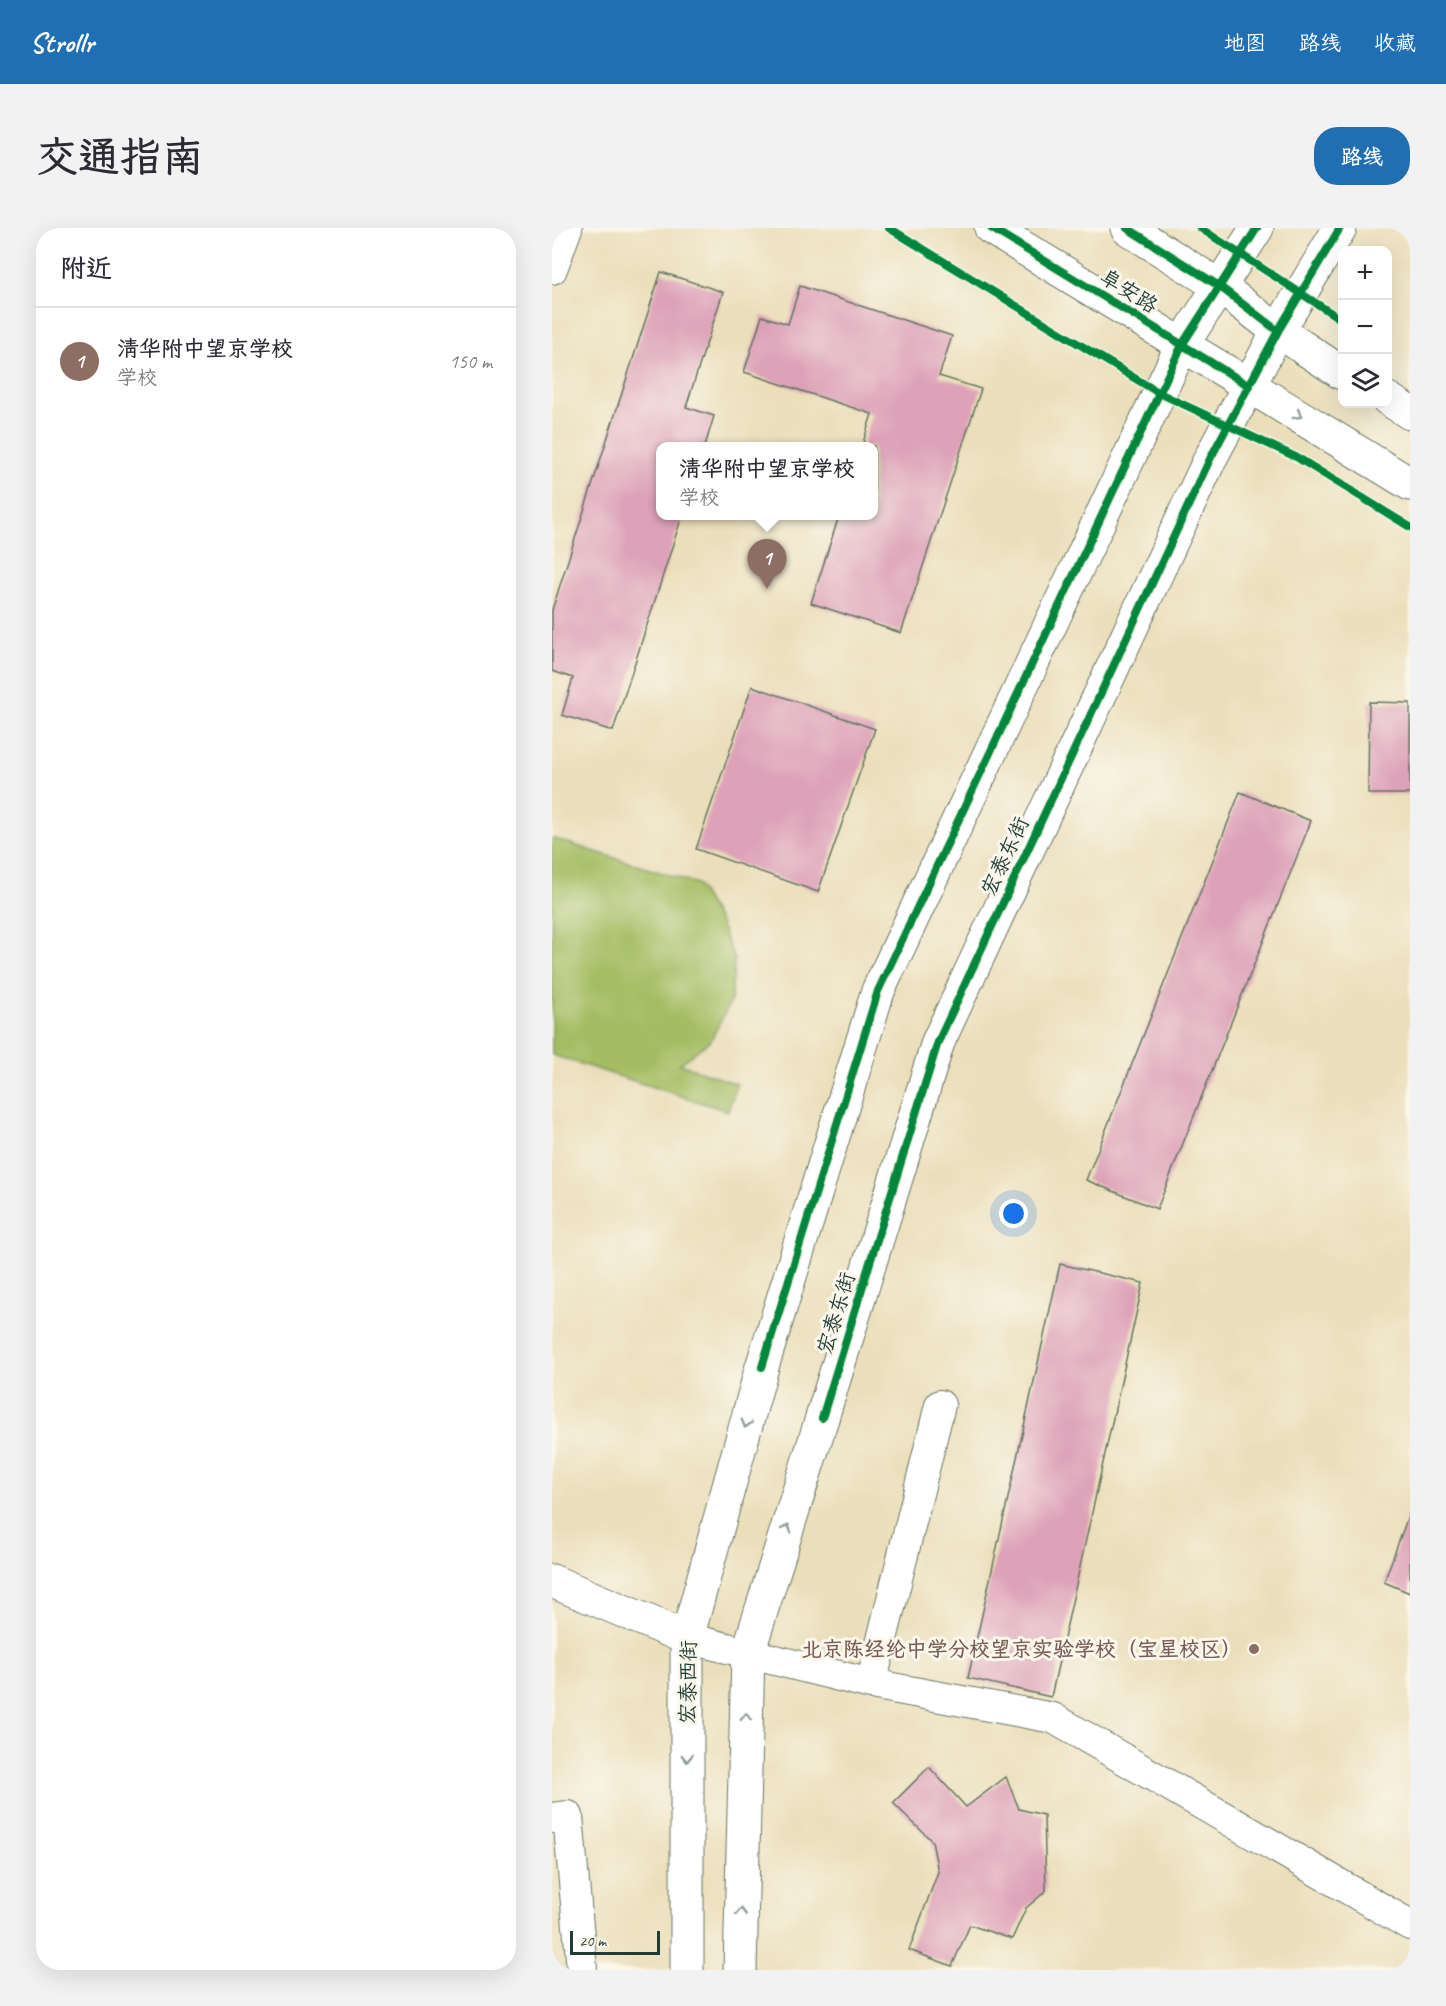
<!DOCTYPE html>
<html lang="zh">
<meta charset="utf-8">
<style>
:root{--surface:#fff;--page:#f2f2f3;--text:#2b2b33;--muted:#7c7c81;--line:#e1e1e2;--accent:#1f6fb2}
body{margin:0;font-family:Caveat,"LXGW WenKai TC",sans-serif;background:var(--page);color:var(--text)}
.controls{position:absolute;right:18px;top:18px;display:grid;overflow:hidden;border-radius:12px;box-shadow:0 6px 24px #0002}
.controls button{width:54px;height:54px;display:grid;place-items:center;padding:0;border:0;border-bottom:2px solid var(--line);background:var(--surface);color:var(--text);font:30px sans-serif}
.scale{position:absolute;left:18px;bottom:15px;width:90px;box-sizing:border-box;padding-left:6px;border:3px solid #1f3d34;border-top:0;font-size:16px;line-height:21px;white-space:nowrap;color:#1f3d34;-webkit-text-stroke:4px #fbf7ec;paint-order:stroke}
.you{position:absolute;left:462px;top:986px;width:21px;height:21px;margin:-15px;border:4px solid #fff;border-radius:50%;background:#1a73e8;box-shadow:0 0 0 9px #1a73e833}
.badge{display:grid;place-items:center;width:39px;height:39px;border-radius:50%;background:var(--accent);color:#fff;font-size:20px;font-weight:700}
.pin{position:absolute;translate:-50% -50px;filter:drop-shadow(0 2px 3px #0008)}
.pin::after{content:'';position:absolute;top:32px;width:21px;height:18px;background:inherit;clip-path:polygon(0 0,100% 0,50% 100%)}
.popup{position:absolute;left:104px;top:214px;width:222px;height:78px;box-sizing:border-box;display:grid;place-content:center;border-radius:12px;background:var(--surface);filter:drop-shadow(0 2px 4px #0005);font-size:20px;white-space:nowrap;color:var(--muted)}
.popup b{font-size:22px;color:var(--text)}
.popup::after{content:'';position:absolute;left:50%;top:100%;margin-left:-12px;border:12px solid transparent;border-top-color:var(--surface)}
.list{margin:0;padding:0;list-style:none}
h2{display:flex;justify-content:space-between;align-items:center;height:78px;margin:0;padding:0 24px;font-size:26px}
h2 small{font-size:20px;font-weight:400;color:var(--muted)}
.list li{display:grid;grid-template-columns:39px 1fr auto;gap:18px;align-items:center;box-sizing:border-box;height:108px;padding:0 24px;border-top:2px solid var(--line)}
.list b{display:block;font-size:22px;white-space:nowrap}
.list p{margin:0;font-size:20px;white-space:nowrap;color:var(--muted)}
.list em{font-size:20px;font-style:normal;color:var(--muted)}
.icon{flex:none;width:33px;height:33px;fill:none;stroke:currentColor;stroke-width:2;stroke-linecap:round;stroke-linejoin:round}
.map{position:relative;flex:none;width:858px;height:1742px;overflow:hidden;border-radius:24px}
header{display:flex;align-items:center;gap:36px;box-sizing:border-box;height:84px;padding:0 30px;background:var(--accent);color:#fff}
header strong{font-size:28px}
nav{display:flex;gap:33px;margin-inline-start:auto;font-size:21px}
.intro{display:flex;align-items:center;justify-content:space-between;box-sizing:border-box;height:144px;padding:0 36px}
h1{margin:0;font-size:42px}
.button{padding:15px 27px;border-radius:24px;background:var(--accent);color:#fff;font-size:21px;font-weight:700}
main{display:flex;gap:36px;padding:0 36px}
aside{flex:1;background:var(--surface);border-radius:24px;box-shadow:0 6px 24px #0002}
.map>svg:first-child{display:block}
</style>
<header>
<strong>Strollr</strong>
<nav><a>地图</a><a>路线</a><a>收藏</a></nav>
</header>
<div class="intro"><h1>交通指南</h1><a class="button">路线</a></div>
<main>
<aside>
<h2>附近<small></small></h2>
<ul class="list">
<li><span class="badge" style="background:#8d6e63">1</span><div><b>清华附中望京学校</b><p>学校</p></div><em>150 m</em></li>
</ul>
</aside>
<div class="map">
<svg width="858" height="1742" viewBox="0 0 858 1742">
<rect width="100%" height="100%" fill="#fbf7ec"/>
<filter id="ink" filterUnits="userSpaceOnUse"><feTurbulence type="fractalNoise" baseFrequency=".0167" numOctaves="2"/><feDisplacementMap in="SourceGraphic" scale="12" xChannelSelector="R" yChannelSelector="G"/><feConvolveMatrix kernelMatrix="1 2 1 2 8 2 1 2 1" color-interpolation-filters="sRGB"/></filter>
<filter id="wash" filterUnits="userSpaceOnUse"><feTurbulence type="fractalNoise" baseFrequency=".008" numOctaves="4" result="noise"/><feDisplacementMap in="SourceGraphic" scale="24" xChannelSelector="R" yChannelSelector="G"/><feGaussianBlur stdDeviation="1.35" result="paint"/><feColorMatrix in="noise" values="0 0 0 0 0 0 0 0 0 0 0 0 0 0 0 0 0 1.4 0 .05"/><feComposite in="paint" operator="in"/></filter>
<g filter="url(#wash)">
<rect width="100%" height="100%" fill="#ebdeba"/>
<!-- green -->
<path fill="#a4bd63" stroke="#627d4c" stroke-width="1.5" d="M0,610L145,656L168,695L182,731L179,773L159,812L128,836L185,856L176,883L0,827Z"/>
<g id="blocks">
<!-- building -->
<path fill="#dda1b8" d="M109,44L171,64L134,179L162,188L153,218H109V288H130L61,503L10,487L21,450L0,443V382Z
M248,58L400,108L387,148L429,161L349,405L259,375L287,288H322V218H310L320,186L192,144L210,88L236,96Z
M200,458L323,501L266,664L144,621Z
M817,474L858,475V566H816Z
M688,564L759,593L605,981L534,952Z
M508,1036L591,1055L499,1469L416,1450Z
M858,1283V1365L832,1354Z
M377,1539L414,1579L454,1549L467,1581L492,1587L494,1663L474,1680L460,1711L418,1697L400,1738L357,1722L386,1644L380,1613L341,1575Z"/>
</g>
</g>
<g filter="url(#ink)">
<use href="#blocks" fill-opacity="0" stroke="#667563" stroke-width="1.5"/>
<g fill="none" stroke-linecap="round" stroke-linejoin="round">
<!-- minor casing -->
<g stroke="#667563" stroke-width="32">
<path id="minor" d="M0,41L15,0
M135,1410L319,1456L501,1490L858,1697
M319,1456L388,1177
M0,1590L16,1588L30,1742"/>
</g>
<!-- tertiary casing -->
<g stroke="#667563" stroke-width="35">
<path id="tertiary" d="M0,1353L135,1410
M135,1742V1410L210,1139
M188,1742L196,1425L270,1190"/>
</g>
<!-- secondary casing -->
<g stroke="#667563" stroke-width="35">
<path id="secondary" d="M726,103L790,145
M696,157L858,256
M836,171L858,185
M210,1139L326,763L630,117L705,0
M270,1190L386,814L658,231L726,103L788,0"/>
</g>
<!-- primary casing -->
<g stroke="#667563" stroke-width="35">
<path id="primary" d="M439,0L696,157
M575,0L667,58L726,103"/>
</g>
<!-- minor -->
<use href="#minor" stroke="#fff" stroke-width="30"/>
<!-- tertiary -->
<use href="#tertiary" stroke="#fff" stroke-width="33"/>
<!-- secondary -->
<use href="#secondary" stroke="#fff" stroke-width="33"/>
<!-- primary -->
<use href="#primary" stroke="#fff" stroke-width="33"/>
<!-- cycleway casing -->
<g stroke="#fbf7ec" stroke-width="11">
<path id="cycleway" d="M337,0L607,165L746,230L858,299
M439,0L696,157
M575,0L667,58L726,103
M648,0L790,92
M210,1139L326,763L630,117L705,0
M270,1190L386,814L658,231L726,103L788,0"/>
</g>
<!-- cycleway -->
<use href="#cycleway" stroke="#00873e" stroke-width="8"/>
</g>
<!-- one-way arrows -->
<defs><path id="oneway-chevron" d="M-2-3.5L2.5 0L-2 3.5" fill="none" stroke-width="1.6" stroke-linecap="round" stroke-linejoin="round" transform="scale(1.5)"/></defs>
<g stroke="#8f9e9a">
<use href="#oneway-chevron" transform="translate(746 187) rotate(31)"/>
<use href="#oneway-chevron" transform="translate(194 1196) rotate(106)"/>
<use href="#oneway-chevron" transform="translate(235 1300) rotate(-72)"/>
<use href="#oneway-chevron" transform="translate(194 1489) rotate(-89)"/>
<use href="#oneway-chevron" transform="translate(135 1530) rotate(90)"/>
<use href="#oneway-chevron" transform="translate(189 1684) rotate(-89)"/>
</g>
</g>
<!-- markers -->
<circle fill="#8d6e63" stroke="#fbf7ec" stroke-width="2" cx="702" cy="1421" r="6"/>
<g text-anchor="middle" stroke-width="6" stroke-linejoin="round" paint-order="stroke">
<!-- street labels -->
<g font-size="21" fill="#1f3d34" stroke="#fbf7ec">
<text transform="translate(577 63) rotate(32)" y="7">阜安路</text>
<text transform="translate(453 628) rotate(-65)" y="7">宏泰东街</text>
<text transform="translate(284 1085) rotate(-73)" y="7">宏泰东街</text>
<text transform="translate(136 1454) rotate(-89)" y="7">宏泰西街</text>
</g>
<!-- education labels -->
<g font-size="21" font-weight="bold" fill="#785e54" stroke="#fbf7ec" text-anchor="end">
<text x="690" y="1428">北京陈经纶中学分校望京实验学校（宝星校区）</text>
</g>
</g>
</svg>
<div class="controls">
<button>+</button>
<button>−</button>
<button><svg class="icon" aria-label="layers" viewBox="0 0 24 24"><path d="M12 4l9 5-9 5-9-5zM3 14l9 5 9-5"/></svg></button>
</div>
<div class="scale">20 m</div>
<div class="you"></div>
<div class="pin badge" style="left:215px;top:361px;background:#8d6e63">1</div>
<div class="popup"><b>清华附中望京学校</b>学校</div>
</div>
</main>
